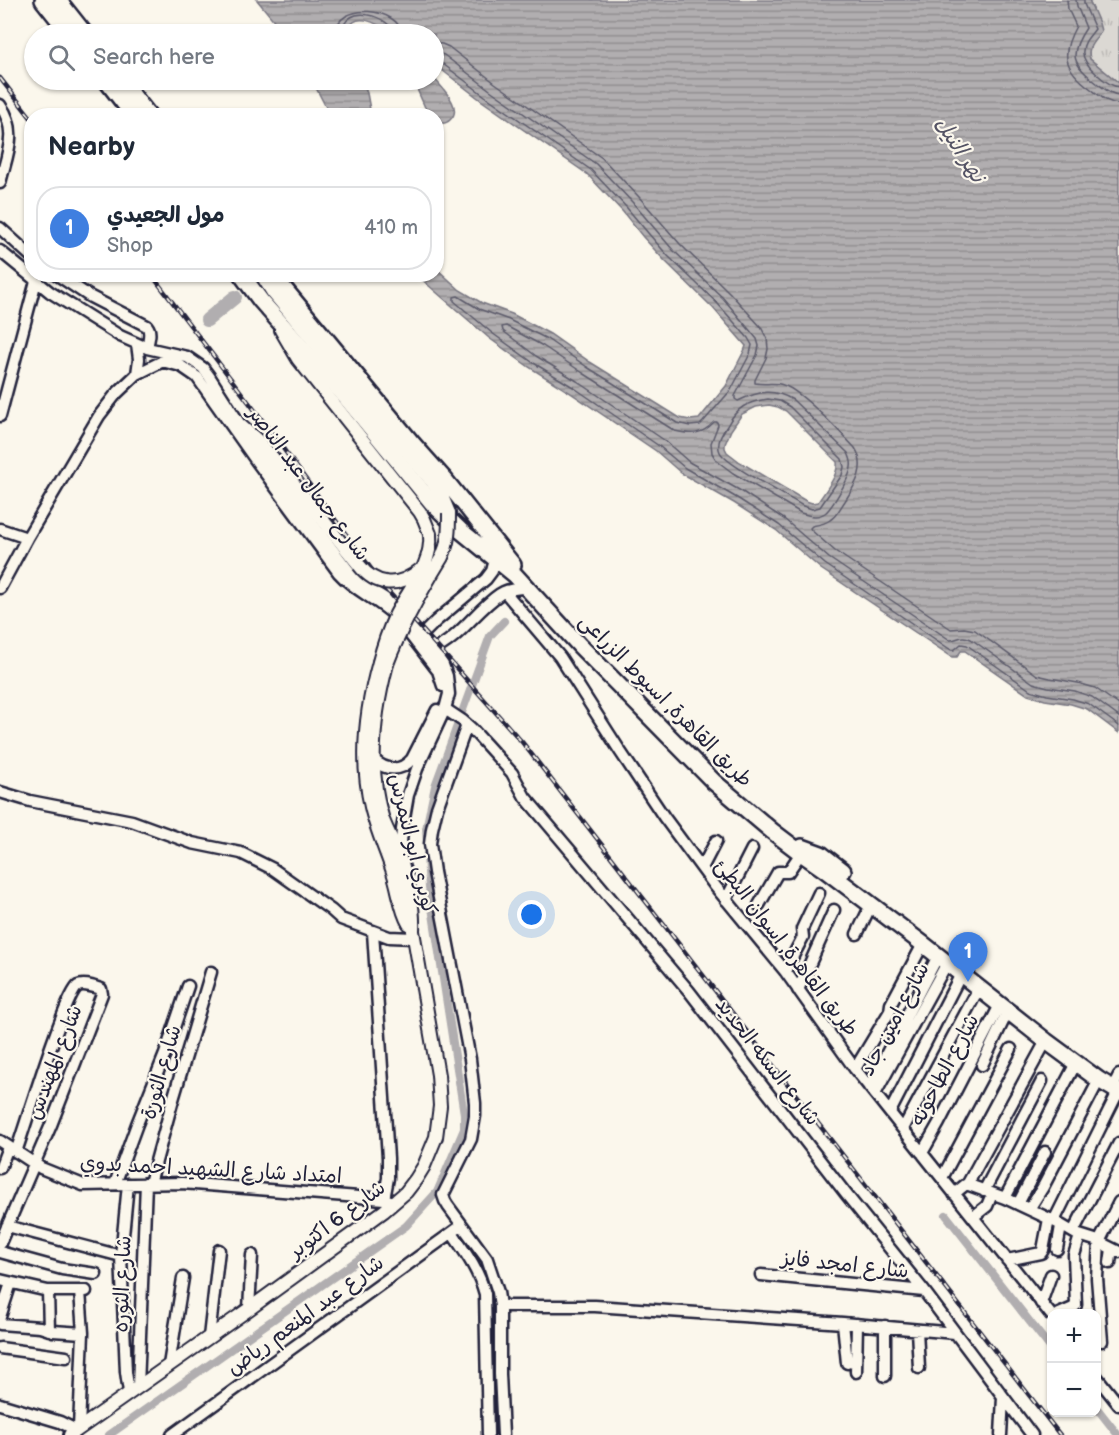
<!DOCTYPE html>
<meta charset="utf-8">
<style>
:root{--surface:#fff;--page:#f2f2f3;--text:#1f2937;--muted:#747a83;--line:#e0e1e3;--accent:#d93025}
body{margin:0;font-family:"Balsamiq Sans","Playpen Sans Arabic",sans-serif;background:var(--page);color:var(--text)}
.controls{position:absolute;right:18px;bottom:18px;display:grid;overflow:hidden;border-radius:12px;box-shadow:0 2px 4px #0004}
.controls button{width:54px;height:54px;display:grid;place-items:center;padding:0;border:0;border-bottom:2px solid var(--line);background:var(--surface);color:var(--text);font:30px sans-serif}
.you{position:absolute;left:532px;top:915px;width:21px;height:21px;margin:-15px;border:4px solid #fff;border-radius:50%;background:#1a73e8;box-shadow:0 0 0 9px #1a73e833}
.badge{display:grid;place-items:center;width:39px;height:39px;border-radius:50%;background:var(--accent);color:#fff;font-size:20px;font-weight:700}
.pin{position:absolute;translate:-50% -50px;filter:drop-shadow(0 2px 3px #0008)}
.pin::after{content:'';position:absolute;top:32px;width:21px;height:18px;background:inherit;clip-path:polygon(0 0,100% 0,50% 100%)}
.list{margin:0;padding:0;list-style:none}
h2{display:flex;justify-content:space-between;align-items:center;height:78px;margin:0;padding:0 24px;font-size:26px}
h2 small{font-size:20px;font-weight:400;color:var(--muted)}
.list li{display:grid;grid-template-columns:39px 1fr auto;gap:18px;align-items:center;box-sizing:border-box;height:84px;margin:0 12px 12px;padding:0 12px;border:2px solid var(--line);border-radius:24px}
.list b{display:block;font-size:22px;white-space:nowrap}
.list p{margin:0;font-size:20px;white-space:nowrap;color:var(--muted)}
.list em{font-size:20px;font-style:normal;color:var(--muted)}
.icon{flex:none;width:33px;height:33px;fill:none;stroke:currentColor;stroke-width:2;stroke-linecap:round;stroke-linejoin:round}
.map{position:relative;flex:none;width:1119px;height:1435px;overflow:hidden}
.search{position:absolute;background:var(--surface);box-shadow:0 2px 4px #0004;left:24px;top:24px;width:420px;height:66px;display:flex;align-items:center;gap:15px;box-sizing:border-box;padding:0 21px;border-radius:33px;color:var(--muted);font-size:22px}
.panel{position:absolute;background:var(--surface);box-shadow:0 2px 4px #0004;left:24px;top:108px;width:420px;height:174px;border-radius:24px}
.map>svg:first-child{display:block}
</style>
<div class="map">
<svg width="1119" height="1435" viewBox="0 0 1119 1435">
<defs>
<pattern id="park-tufts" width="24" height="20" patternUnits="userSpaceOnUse" patternTransform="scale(1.5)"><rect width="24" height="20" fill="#dbd8d3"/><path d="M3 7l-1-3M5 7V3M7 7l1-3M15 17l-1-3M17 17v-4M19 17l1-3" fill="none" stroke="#bcb9b6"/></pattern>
<pattern id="water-rules" width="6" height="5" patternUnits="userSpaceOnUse" patternTransform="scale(1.5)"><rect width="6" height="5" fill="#b1aeb0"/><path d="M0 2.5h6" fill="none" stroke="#908d90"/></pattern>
</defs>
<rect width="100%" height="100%" fill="#fbf7ec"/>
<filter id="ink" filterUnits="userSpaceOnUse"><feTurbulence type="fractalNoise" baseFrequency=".0167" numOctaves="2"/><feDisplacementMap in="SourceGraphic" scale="12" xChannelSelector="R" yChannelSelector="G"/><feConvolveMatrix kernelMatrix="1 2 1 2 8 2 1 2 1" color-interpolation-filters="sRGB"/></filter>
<g filter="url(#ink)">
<!-- park -->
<path fill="url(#park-tufts)" stroke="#7e7d87" stroke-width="1.5" d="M1089,0H1119V83L1090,59C1087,48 1092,42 1099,35L1093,9Z"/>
<!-- water -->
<path fill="url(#water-rules)" stroke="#787681" stroke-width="1.5" fill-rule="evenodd" d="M257,0H1089L1099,23L1101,31C1095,42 1086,46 1090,59L1119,83V733L1087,709L1071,704L1045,700L1028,695L965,651H961L957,657H952L821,569L776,530L734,503L681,473L656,451L569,392L529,367L489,338L428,285L417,275L436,274L437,269L460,290L482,303L512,314L550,334L590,362L680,418L690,420L699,419L726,386L744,351L746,346L713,308L664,260L643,237L623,212L587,174L482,101L434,64V34H390C379,22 350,9 348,34H285ZM769,405L778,407L786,411L837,462C839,475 825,491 818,502L812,503L806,501L740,462L727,452L725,448V444L731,430L742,414L756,407Z
M434,78C442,88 464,108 450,120C446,124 442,124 437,122L436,116L430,115L427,112L413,80H434Z
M312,80H362L367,93L371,115H330Z"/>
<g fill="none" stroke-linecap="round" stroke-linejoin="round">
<!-- shore -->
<path stroke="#5b5a6a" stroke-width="1.5" d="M1067,0L1068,9L1076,26C1060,55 1064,69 1091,89C1100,96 1107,103 1119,104
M1076,0L1077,6L1086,28C1068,55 1072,64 1098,84C1105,89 1110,94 1119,95
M1084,0V4L1095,29C1090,36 1083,42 1083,51C1081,64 1108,86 1119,87
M335,34C337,0 400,8 402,34
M342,34C344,0 392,17 394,34
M434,43L442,44L449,47L495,83L602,158L639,197L680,244L730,293L761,327L767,339L768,349L766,358L755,380V383C764,385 774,382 783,385C800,390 841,433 855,448C867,467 856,484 845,501C840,508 837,516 830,520C825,524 818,525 812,526L810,528L811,530L835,551L951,629L964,628L975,630L1037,675L1050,678L1078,683L1095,688L1119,705
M434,52L444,55L490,90L596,164L633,203L673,250L723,298L757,339L759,346L757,355L735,396V399L738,401C759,391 773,388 793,400L848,453C850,457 852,462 851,467C851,475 832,508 825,513C818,518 809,516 801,513L733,473L717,461L712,453L711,443L718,425L717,422H714C702,435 692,435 675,431L583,373L543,346L506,326L502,327L503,331L536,356L577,381L664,440L689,462L741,491L784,519L829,558L950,640C958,640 960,634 971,639L1033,683L1048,687L1075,691L1092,697L1119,717
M434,60L439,61L485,96L591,170L627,208L648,233L668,256L718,304L748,338L752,345L750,354L731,390L703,422L700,425L690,426L677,423L587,367L547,339L509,320L479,309L458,296L454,297V301L492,333L532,362L573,387L659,446L685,468L737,498L779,525L825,564L951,650H954L961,644L967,645L1030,690L1047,695L1073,699L1089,704L1119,726
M768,399L780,401L790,407L842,459L844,467L842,475L820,507L812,509L803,506C789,497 725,464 720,452C716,444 722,433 727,426C737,407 747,402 768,399Z"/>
<!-- canal -->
<path stroke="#b1aeb0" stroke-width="8" d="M427,843L426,829L435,786L490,636L504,621
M946,1215L1052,1350
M1096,1407L1118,1435
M109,1435L406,1226L437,1192L464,1129V1114L429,888L427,855"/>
<!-- river -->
<path stroke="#b1aeb0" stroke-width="14" d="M207,320L235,297"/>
<!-- minor casing -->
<g stroke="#22223b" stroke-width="15">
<path id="minor" d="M0,105C19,131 7,154 0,183
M0,228L32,257
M0,251L50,292L120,336L147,348L187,357L203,368L209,376L241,426L275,475L349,571L360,583L389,601L433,650L443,665L447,676L449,694L445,709L417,769L408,795L402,829L400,858
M56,274L89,296L147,326C152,332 148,341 147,348
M137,344L139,359L137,374
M162,361L181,366L197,377L257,462L339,573C355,591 377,599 394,615
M0,416L36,281
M0,529L27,538
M0,588L27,538L99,416L116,394L137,374L169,358
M505,592L560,657L620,751L664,817L715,886L785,971L855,1069L1052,1316
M404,627L438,671L443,686
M421,636L436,621L486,579L492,571L495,560
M433,650C460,638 476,610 500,594C508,589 518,588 528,588
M445,709L463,721L472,729L512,773L525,797L689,991L846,1194L924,1291L1032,1435
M467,725L437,808L432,829L430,844L434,872L470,1059L475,1103V1116L471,1139L443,1195L445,1201L448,1206L487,1259L498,1292L500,1306V1374L503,1435
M374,760C386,771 401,772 412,759L437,710
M0,792L30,801L132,821L192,843L241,853L273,869L331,910L341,919L389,937L414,938
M702,868L716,841
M726,900L752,849
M759,905L778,872H788L801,853
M373,932L388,1158V1178L384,1199
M857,934L871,905
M785,971L803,937L802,929L819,893
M798,990L834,910
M982,1065L1008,1011
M855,1069L890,1011L891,1004L923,944
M1116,1081L1119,1075
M869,1087L938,956
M875,1094L947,963
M890,1112L961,974
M903,1129L979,988
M0,1141L41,1168L83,1185L182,1183L384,1199L394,1202
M922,1153L939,1123L1000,1005
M0,1168L8,1147
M942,1178L1011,1049
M150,1183L172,1103L211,972
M115,1184L137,1124L165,1054L188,986
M128,1184L121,1256L126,1372L129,1392
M967,1185L1046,1041
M984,1191L1042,1081
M954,1194L965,1185H969L1005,1198L1054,1221L1076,1234L1095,1240L1119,1252
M1005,1198L1076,1063
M1018,1204L1045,1152
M1029,1209L1043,1187L1099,1080
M973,1217L987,1206L992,1194
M1054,1221L1118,1092
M7,1226L121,1256
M1073,1232L1119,1143
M452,1233C465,1252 479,1271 485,1294L488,1435
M0,1243L51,1125L102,994L101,989C94,987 84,983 78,986C65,994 24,1130 16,1152
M1057,1249L1061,1226
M0,1252L62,1269L96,1274
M1007,1260L1041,1253L1043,1250L1049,1219
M1110,1263L1112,1249
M761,1275L924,1291
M0,1280L48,1291H86
M48,1291L49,1330
M1041,1303L1051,1275
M500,1306H595L843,1323L955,1333
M249,1309L252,1255
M1059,1314L1073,1308L1076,1305L1074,1255L1080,1236
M0,1317L11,1283
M843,1323L847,1363
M0,1324L40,1327L53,1331L83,1333
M917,1330L919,1368
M209,1337L219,1250
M1102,1341L1097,1278L1099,1242L1119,1202
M0,1348L66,1357
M169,1365L183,1278
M856,1372L857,1324
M885,1376V1326
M1096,1376L1119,1405
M138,1387L146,1183
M0,1404L60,1422L76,1430
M79,1428L83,1333L80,1291
M172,1435L461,1226
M1001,1435L1003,1397"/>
</g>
<!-- major casing -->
<g stroke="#22223b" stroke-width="16">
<path id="major" d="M261,274L273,293L432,482L442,496L449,513
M281,330L298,359L420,512L424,519L430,534
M241,426L257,440L273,458L359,565
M379,662C366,708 360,760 371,807C376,829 386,851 393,872C399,889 400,909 409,924
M70,1435L249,1309L384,1211L406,1192L416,1179L424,1166L436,1137L440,1106L438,1075L413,931C414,907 408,880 400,858C395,845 388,833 383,820C367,770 374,713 387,664"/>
</g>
<!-- highway casing -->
<g stroke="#22223b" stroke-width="20">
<path id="highway" d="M43,0L70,34
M58,0L85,34
M106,80L134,116
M121,80L149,116
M241,274L261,301L343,394L433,504L460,530L515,575L580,646L714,782L772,831L801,853L824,869L923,944L1046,1041L1099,1080L1119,1092
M272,274L412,443L445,480L513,565
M802,847L821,854L843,871"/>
</g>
<!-- minor -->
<use href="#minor" stroke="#fbf7ec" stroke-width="10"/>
<!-- major -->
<use href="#major" stroke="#fbf7ec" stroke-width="12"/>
<!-- highway -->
<use href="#highway" stroke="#fbf7ec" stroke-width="15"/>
<!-- rail casing -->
<g stroke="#22223b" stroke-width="4.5">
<path id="rail" d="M0,78L32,119
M151,274L260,417L386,589L522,742L1060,1435"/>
</g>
<!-- rail -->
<use href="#rail" stroke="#fbf7ec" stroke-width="2" stroke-dasharray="7" stroke-linecap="butt"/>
<!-- major-bridge casing -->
<g stroke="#22223b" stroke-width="16" stroke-linecap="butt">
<path id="major-bridge" d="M359,565C376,587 398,588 420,570
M379,662C383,646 389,629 396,614C409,589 433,564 430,534
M387,664C401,626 421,591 442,557C449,542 449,529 449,513"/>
</g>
<!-- major-bridge -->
<use href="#major-bridge" stroke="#fbf7ec" stroke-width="12"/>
</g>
</g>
<g text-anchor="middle" stroke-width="4.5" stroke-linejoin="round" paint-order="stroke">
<!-- street labels -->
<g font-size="21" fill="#22223b" stroke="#fbf7ec">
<text transform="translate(309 483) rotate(53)" y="7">شارع جمال عبد الناصر</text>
<text transform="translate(666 700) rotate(45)" y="7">طريق القاهرة, اسيوط الزراعى</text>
<text transform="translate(413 844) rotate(76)" y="7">كوبري ابو النمرس</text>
<text transform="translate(787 947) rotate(52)" y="7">طريق القاهرة, اسوان البطئ</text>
<text transform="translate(894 1019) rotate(-62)" y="7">شارع امين جاد</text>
<text transform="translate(768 1061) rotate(52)" y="7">شارع السكه الحديد</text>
<text transform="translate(54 1062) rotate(-69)" y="7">شارع المهندس</text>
<text transform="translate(944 1070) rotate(-62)" y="7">شارع الطاحونه</text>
<text transform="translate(161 1072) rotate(-74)" y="7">شارع الثورة</text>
<text transform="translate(211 1169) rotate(3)" y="7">امتداد شارع الشهيد احمد بدوي</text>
<text transform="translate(337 1219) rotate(-37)" y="7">شارع 6 اكتوبر</text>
<text transform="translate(845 1264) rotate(6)" y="7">شارع امجد فايز</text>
<text transform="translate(122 1284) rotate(-88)" y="7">شارع الثوره</text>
<text transform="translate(305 1315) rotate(-36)" y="7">شارع عبد المنعم رياض</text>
</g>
<!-- water labels -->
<g font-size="22" font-style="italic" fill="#545364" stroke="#fbf7ec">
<text transform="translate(961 149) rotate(57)" y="8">نهر النيل</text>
</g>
</g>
</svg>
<div class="controls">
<button>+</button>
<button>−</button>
</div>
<div class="you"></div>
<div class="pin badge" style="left:968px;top:982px;background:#3f7fe0">1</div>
<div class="search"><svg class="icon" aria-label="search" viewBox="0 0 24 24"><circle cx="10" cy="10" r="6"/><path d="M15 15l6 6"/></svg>Search here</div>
<section class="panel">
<h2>Nearby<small></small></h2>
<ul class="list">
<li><span class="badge" style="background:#3f7fe0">1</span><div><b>مول الجعيدي</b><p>Shop</p></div><em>410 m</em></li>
</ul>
</section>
</div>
